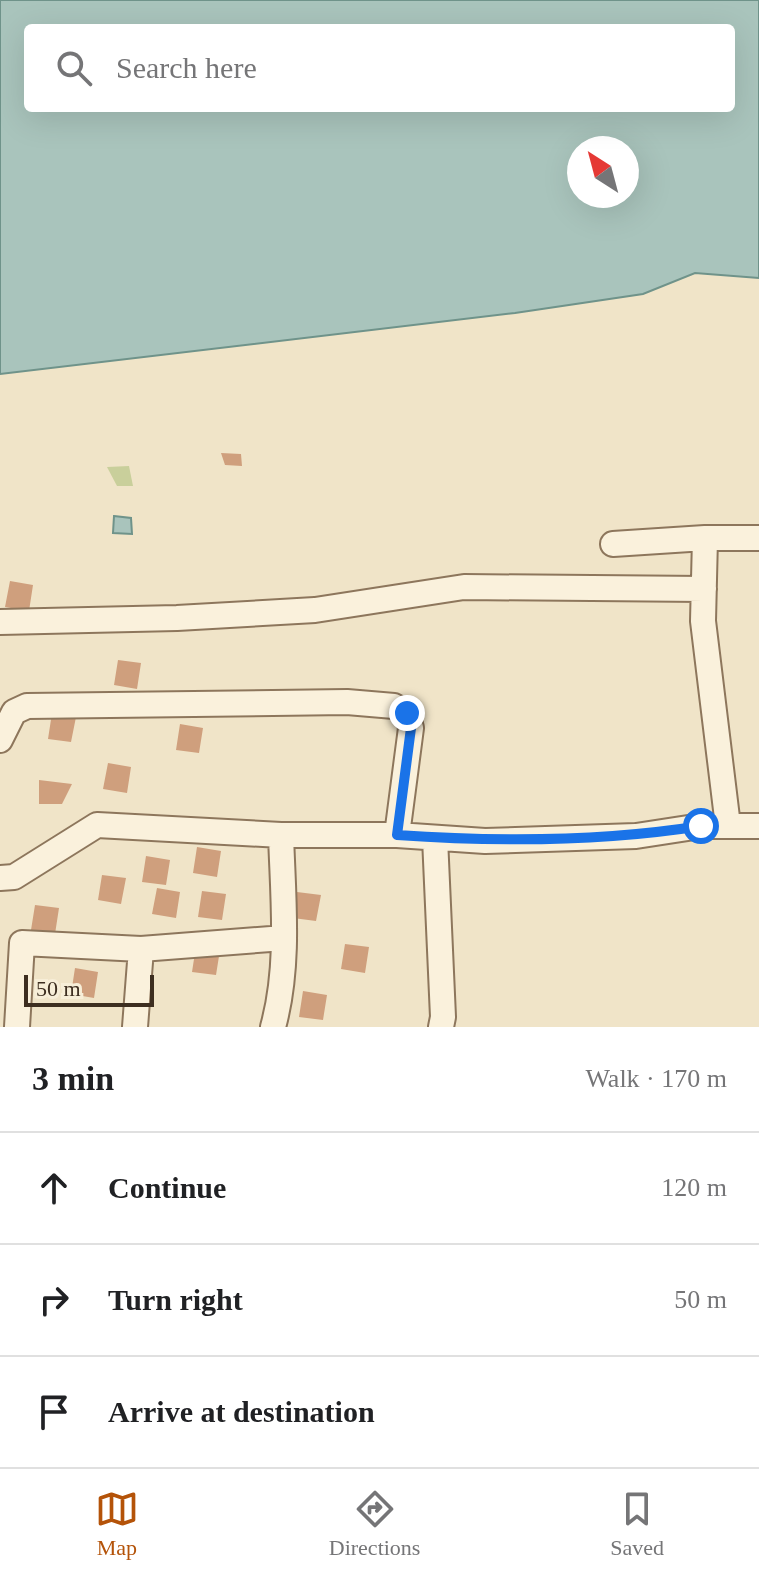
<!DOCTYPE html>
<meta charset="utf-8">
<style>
:root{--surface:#fff;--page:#f6f6f6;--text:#202124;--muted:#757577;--line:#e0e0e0;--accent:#b45309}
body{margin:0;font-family:Georgia,serif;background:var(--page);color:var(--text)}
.compass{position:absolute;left:567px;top:136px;width:72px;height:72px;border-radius:50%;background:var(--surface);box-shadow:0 8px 32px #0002;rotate:324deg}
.scale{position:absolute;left:24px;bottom:20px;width:130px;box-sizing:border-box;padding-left:8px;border:4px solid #3d2e20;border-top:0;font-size:22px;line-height:28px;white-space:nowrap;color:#3d2e20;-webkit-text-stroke:6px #f7eed8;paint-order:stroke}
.stop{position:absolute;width:24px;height:24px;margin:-18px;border:6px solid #1a73e8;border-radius:50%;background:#fff}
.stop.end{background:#1a73e8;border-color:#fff;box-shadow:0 2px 8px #0008}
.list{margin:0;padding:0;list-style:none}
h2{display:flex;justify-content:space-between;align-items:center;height:104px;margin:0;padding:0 32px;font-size:34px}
h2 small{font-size:26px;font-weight:400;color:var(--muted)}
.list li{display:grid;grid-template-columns:52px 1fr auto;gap:24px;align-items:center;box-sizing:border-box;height:112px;padding:0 32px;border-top:2px solid var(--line)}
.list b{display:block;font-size:30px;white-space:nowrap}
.list em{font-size:26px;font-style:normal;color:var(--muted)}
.icon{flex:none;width:44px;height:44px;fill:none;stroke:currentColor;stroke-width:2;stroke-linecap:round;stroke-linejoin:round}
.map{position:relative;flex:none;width:759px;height:1027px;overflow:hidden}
.search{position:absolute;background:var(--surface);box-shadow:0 8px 32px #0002;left:24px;right:24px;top:24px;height:88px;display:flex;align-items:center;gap:20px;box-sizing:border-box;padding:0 28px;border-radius:8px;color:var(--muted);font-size:30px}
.sheet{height:440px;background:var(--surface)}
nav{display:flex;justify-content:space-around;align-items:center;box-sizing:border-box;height:112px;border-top:2px solid var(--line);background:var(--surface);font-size:22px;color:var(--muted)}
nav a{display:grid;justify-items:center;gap:4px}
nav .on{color:var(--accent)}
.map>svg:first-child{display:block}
</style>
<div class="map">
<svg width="759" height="1027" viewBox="0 0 759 1027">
<rect width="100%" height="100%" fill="#f0e4c8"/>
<!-- green -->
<path fill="#c9cf9b" d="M129,466L133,486H117L107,467Z"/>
<!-- water -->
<path fill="#a9c4bc" stroke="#6f938a" stroke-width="2" fill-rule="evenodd" d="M0,0H759V278L695,273L643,294L515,313L0,374ZM28,28H731V108H28ZM579,148H627V196H579Z
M114,516L131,518L132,534L113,533Z"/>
<!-- building -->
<path fill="#cf9f7d" d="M221,453L241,454L242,466L225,465Z
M10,581L33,585L29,611L5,607Z
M118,660L141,663L137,689L114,685Z
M52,713L76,717L71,742L48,739Z
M180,724L203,728L199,753L176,750Z
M108,763L131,767L127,793L103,789Z
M39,780L72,784L62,804H39Z
M197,847L221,851L217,877L193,873Z
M146,856L170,860L166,885L142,882Z
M102,875L126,878L121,904L98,900Z
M157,888L180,892L176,918L152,914Z
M202,891L226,894L222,920L198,917Z
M297,892L321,895L316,921L293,918Z
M35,905L59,908L55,934L31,930Z
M345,944L369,947L365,973L341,969Z
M196,946L220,950L216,975L192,972Z
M75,968L98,972L94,998L71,994Z
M303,991L327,995L323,1020L299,1017Z"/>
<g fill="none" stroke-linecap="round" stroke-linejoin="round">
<!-- minor casing -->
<g stroke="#8d765c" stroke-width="28">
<path id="minor" d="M705,538H759
M613,544L705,538L703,621L728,826
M0,622L177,618L315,610L464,587L704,589
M0,740L14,712L27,706L347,702L394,706L407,713L411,728L397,835
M435,838L443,1017L441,1027
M0,878L14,877L97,825L281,835H397L485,841L636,836L701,826H759
M17,1027L22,943L141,949L284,938
M135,1027L141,949
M273,1027C290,966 283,898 281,835"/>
</g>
<!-- minor -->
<use href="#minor" stroke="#faf1dc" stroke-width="24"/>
</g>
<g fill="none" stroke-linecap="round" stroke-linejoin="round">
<!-- route -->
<path stroke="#1a73e8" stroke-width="10" d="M407,713L411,728L397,835C498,842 600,842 701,826"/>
</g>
</svg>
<svg class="compass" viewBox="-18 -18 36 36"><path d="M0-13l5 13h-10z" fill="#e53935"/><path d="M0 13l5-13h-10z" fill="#757577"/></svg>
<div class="scale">50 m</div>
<div class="stop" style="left:701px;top:826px"></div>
<div class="stop end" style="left:407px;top:713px"></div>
<div class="search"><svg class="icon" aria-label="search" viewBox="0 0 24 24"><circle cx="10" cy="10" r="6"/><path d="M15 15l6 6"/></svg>Search here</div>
</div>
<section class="sheet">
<h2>3 min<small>Walk · 170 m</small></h2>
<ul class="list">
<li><svg class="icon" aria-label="ahead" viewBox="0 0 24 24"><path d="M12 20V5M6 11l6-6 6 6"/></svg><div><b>Continue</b></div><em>120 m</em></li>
<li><svg class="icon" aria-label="right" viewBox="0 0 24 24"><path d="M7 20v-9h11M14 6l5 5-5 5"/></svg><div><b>Turn right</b></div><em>50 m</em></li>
<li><svg class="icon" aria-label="arrive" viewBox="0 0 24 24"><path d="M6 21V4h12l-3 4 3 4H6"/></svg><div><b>Arrive at destination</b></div></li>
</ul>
</section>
<nav>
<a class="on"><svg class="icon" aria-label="map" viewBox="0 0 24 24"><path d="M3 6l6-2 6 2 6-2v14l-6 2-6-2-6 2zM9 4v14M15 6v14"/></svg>Map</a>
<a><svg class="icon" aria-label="directions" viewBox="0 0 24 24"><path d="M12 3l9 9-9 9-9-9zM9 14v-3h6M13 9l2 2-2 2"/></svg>Directions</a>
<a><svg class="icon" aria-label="saved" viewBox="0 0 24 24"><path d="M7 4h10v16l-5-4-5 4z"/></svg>Saved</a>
</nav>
